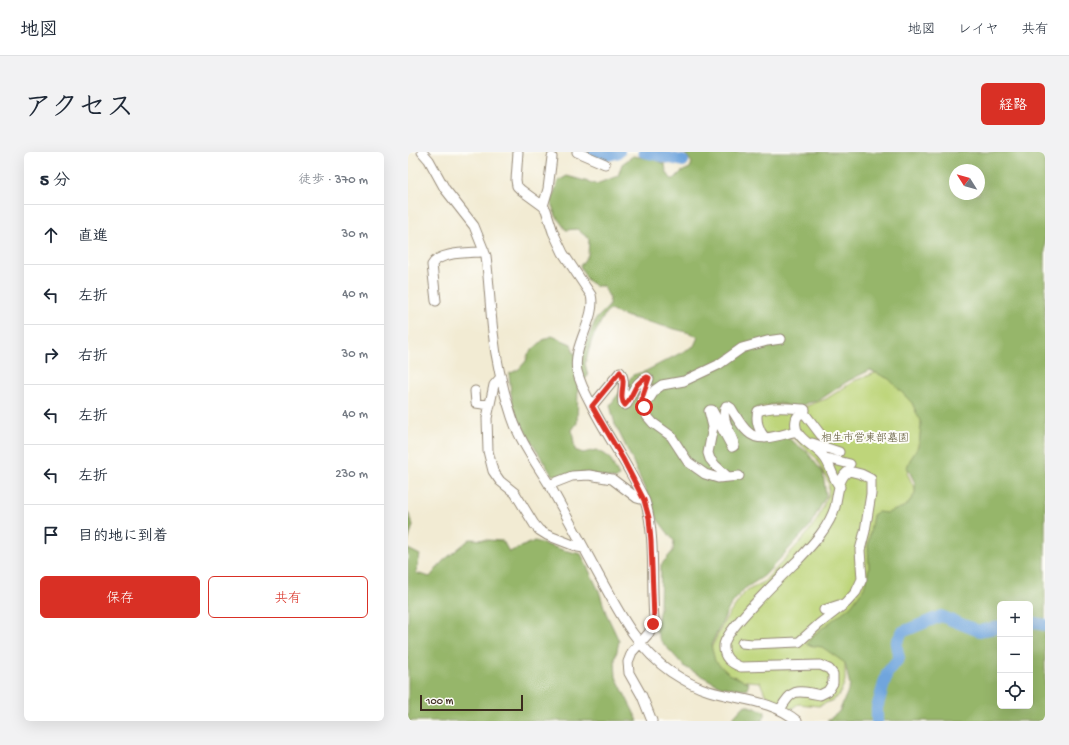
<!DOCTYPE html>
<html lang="ja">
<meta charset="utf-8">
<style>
:root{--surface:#fff;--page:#f2f2f3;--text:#1f2937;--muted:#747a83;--line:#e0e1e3;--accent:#d93025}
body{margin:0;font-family:"Gochi Hand","Klee One",sans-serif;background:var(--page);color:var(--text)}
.controls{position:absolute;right:12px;bottom:12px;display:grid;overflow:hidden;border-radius:6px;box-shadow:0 4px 16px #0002}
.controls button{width:36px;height:36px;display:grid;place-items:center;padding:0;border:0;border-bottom:1px solid var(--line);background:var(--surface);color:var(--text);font:20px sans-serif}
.compass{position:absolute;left:541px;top:12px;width:36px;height:36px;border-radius:50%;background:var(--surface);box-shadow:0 4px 16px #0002;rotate:307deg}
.scale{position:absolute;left:12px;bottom:10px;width:103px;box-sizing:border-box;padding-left:4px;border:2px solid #3b2a1e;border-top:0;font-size:11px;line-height:14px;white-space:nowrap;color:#3b2a1e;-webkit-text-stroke:3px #fdfcf7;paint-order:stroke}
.stop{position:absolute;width:12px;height:12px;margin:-9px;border:3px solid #d93025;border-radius:50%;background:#fff}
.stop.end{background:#d93025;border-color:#fff;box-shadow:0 1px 4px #0008}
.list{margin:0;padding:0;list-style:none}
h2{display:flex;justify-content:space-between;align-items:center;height:52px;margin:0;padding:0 16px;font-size:17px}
h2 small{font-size:13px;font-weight:400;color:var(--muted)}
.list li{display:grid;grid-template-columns:26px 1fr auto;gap:12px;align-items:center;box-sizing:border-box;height:60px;padding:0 16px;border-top:1px solid var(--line)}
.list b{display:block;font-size:15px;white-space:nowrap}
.list em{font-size:13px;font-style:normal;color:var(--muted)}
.actions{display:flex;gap:8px;padding:12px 16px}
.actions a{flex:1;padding:9px 0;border:1px solid var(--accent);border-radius:6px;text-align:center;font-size:14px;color:var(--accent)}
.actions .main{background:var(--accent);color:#fff}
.icon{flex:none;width:22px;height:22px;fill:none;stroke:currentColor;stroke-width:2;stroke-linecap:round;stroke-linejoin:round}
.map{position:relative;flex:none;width:637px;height:569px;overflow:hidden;border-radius:6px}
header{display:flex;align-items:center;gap:24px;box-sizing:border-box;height:56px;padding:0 20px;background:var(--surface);border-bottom:1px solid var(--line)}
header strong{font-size:19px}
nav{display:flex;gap:22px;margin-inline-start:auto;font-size:14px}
.intro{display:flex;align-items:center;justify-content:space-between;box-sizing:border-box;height:96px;padding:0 24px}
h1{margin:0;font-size:28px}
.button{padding:10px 18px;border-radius:6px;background:var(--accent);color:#fff;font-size:14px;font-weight:700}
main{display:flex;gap:24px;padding:0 24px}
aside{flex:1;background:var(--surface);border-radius:6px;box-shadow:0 4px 16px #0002}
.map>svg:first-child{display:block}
</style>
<header>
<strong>地図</strong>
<nav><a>地図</a><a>レイヤ</a><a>共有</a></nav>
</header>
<div class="intro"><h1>アクセス</h1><a class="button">経路</a></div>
<main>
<aside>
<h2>5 分<small>徒歩 · 370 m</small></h2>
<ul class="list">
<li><svg class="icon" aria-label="ahead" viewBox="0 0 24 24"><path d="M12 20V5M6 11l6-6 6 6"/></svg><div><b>直進</b></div><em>30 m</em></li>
<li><svg class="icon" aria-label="left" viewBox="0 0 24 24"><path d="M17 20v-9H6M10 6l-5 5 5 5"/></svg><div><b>左折</b></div><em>40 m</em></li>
<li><svg class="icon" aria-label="right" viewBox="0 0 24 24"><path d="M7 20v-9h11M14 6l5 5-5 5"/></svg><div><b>右折</b></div><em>30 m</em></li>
<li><svg class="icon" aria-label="left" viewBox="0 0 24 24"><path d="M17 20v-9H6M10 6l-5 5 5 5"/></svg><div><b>左折</b></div><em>40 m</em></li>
<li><svg class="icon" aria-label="left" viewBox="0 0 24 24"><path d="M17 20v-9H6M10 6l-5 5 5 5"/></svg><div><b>左折</b></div><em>230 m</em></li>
<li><svg class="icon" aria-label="arrive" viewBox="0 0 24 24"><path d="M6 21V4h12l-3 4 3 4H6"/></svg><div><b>目的地に到着</b></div></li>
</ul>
<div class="actions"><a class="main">保存</a><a>共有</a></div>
</aside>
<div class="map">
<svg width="637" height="569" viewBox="0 0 637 569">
<rect width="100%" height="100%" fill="#fdfcf7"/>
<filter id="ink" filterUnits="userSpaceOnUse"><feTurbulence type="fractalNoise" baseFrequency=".025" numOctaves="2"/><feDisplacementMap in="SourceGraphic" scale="8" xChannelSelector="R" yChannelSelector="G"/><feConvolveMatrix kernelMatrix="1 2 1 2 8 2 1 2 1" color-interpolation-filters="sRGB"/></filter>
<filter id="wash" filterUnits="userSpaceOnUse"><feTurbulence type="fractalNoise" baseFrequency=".012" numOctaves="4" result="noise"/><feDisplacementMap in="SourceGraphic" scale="16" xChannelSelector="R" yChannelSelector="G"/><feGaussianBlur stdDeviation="0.9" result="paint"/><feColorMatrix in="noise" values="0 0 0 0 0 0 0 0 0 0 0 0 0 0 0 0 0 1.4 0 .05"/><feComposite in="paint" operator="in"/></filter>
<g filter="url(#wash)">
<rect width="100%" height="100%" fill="#f2ebd3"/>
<!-- green -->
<path fill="#bed57a" stroke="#7c804c" d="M473,219L491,234L512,261L516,274L506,305L499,321L509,341L462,428L437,506V529L432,542L425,548L411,554L390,552L382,558L357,542L352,530L327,528L303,507L301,500L317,468L337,440L356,430L399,382L410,366L420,343L421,331L408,306L385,285L351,291L310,285L350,250L396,255L418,247L448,228Z"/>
<!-- forest -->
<path fill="#96b66a" stroke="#687044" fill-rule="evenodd" d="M276,0H637V569H419L431,560L442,534L437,511L414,495L399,493L403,485L443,454L456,436L461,416L460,392L465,363L470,360L479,361L498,354L507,342V331L499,315L502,308L511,294L513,271L504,251L481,227L462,218L440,229L410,249L399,251L388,257L373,251L350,255L345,258V274L359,284L380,286L399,300L415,321L418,344L402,374L356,424L336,437L322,454L303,493L307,509L321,522L341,531L339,537L314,535L277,515L252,488L248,478L252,456L253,413L265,399L266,389L250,368L223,305L207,272L202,253L225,223L238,219L286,194L290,185L282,181L217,164L202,158L198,160L184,187L177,212L180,224L170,234L169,271L164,278L167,298L175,301L188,298L201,305L211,324L207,327L176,321L153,323H144L112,271L104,251L101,222L111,217L118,209L120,202L135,188L144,184L163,192L166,201L173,203L188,167L201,154L202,146L195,134H188L180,129L172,114L180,103L181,87L169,77L158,78L148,64L143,51L150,29L159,24L188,32L210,24L214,12L225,4L245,7L257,12L258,19L263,27H266L273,20L282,16L284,11ZM547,18H571V42H547ZM592,452H622V554H592Z
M0,360L5,373L0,390Z
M62,387L95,389L101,400L127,389L155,398L173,402L191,439L198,461L211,489L207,508L208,525L230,569H0V397L12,403L8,421L22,425L35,409Z
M337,553L357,559V564L354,569H322Z"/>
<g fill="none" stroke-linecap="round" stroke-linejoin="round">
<!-- river -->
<path stroke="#70a5dd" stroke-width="12" d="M236,0L275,9
M182,1C196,5 198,4 211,0
M622,470L637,473
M469,569V556L479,521L491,506L488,492L494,480L533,464L571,479L592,475"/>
</g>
</g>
<g filter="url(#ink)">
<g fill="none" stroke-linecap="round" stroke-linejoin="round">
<!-- minor casing -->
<g stroke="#968a78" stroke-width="11">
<path id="minor" d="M14,0L21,8L37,37L66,74L78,104C81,129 82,155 85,180C88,209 95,238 104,265C112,290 129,312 142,334C158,363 174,392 190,422C210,458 228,496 263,520C275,528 288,535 301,539C331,548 364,548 389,569
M110,0L108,28L109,34L113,38L135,54L138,58L145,80L155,101L183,143C189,166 164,193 169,219C172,230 177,241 182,250C194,275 210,298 223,322C228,331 233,340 237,349C248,382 243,431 246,467L241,481L224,500L220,510L221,521L234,544L244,569
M169,0L197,12
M135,54L140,37L144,5
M28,149L24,113C30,100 59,101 73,100L76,98
M93,225L86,233L79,266L80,299L85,319L92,329L107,341L126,372L131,378L139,383L170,395L176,396
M67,239L68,251L82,253
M184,254L212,220C219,229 213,241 215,252L217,253L219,252C224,241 227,230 239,225L241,227L234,246L239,264L245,271L263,284L280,310L297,322L310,326L331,324
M236,255L247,238L254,233L276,229L310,213L334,196L359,189L373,187
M413,283L397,262C393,261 389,263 388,268C384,286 407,293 416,305C423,313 424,326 432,335
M357,286C351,279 347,268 350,259C365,254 381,256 396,257L397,258L396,261
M404,291L431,300
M418,306L442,312
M320,325L307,313L302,307L300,301L305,275L301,259L302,258H304L324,295L326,294V291C323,282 312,264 318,254H320L323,256C328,264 333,274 340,280C352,292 374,282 389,279
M141,333L164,324L181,323L204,327L229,346L236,348
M416,458L431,453
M334,491L344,492L391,490L411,472L438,451L448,440L454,427L452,398L457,379L463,342V327L453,322L441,319C430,325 430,343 427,355C421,375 405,392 391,407C377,421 317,478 316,493C315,506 323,511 333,515L412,513L421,517L425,522V531L420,539L412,543C389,538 384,536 372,558"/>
</g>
<!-- minor -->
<use href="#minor" stroke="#fff" stroke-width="9"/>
</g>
</g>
<g fill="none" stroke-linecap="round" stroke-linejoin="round" filter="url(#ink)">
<!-- route -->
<path stroke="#d93025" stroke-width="5" d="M236,255L234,246L241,226L239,225C224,232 227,243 217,253C209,244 220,230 212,220L184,254L215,307L236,348L241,366L243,389L246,467L245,472"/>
</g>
<g text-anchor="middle" stroke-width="4" stroke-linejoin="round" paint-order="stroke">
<!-- park labels -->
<g font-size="11" fill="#5c5535" stroke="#fdfcf7">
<text x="457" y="289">相生市営東部墓園</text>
</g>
</g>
</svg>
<div class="controls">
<button>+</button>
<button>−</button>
<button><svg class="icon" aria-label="locate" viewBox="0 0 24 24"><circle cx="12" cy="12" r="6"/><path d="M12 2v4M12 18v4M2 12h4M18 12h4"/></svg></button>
</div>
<svg class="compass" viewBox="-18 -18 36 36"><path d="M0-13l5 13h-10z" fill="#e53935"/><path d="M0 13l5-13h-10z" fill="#747a83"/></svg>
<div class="scale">100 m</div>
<div class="stop" style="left:236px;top:255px"></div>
<div class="stop end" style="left:245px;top:472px"></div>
</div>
</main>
